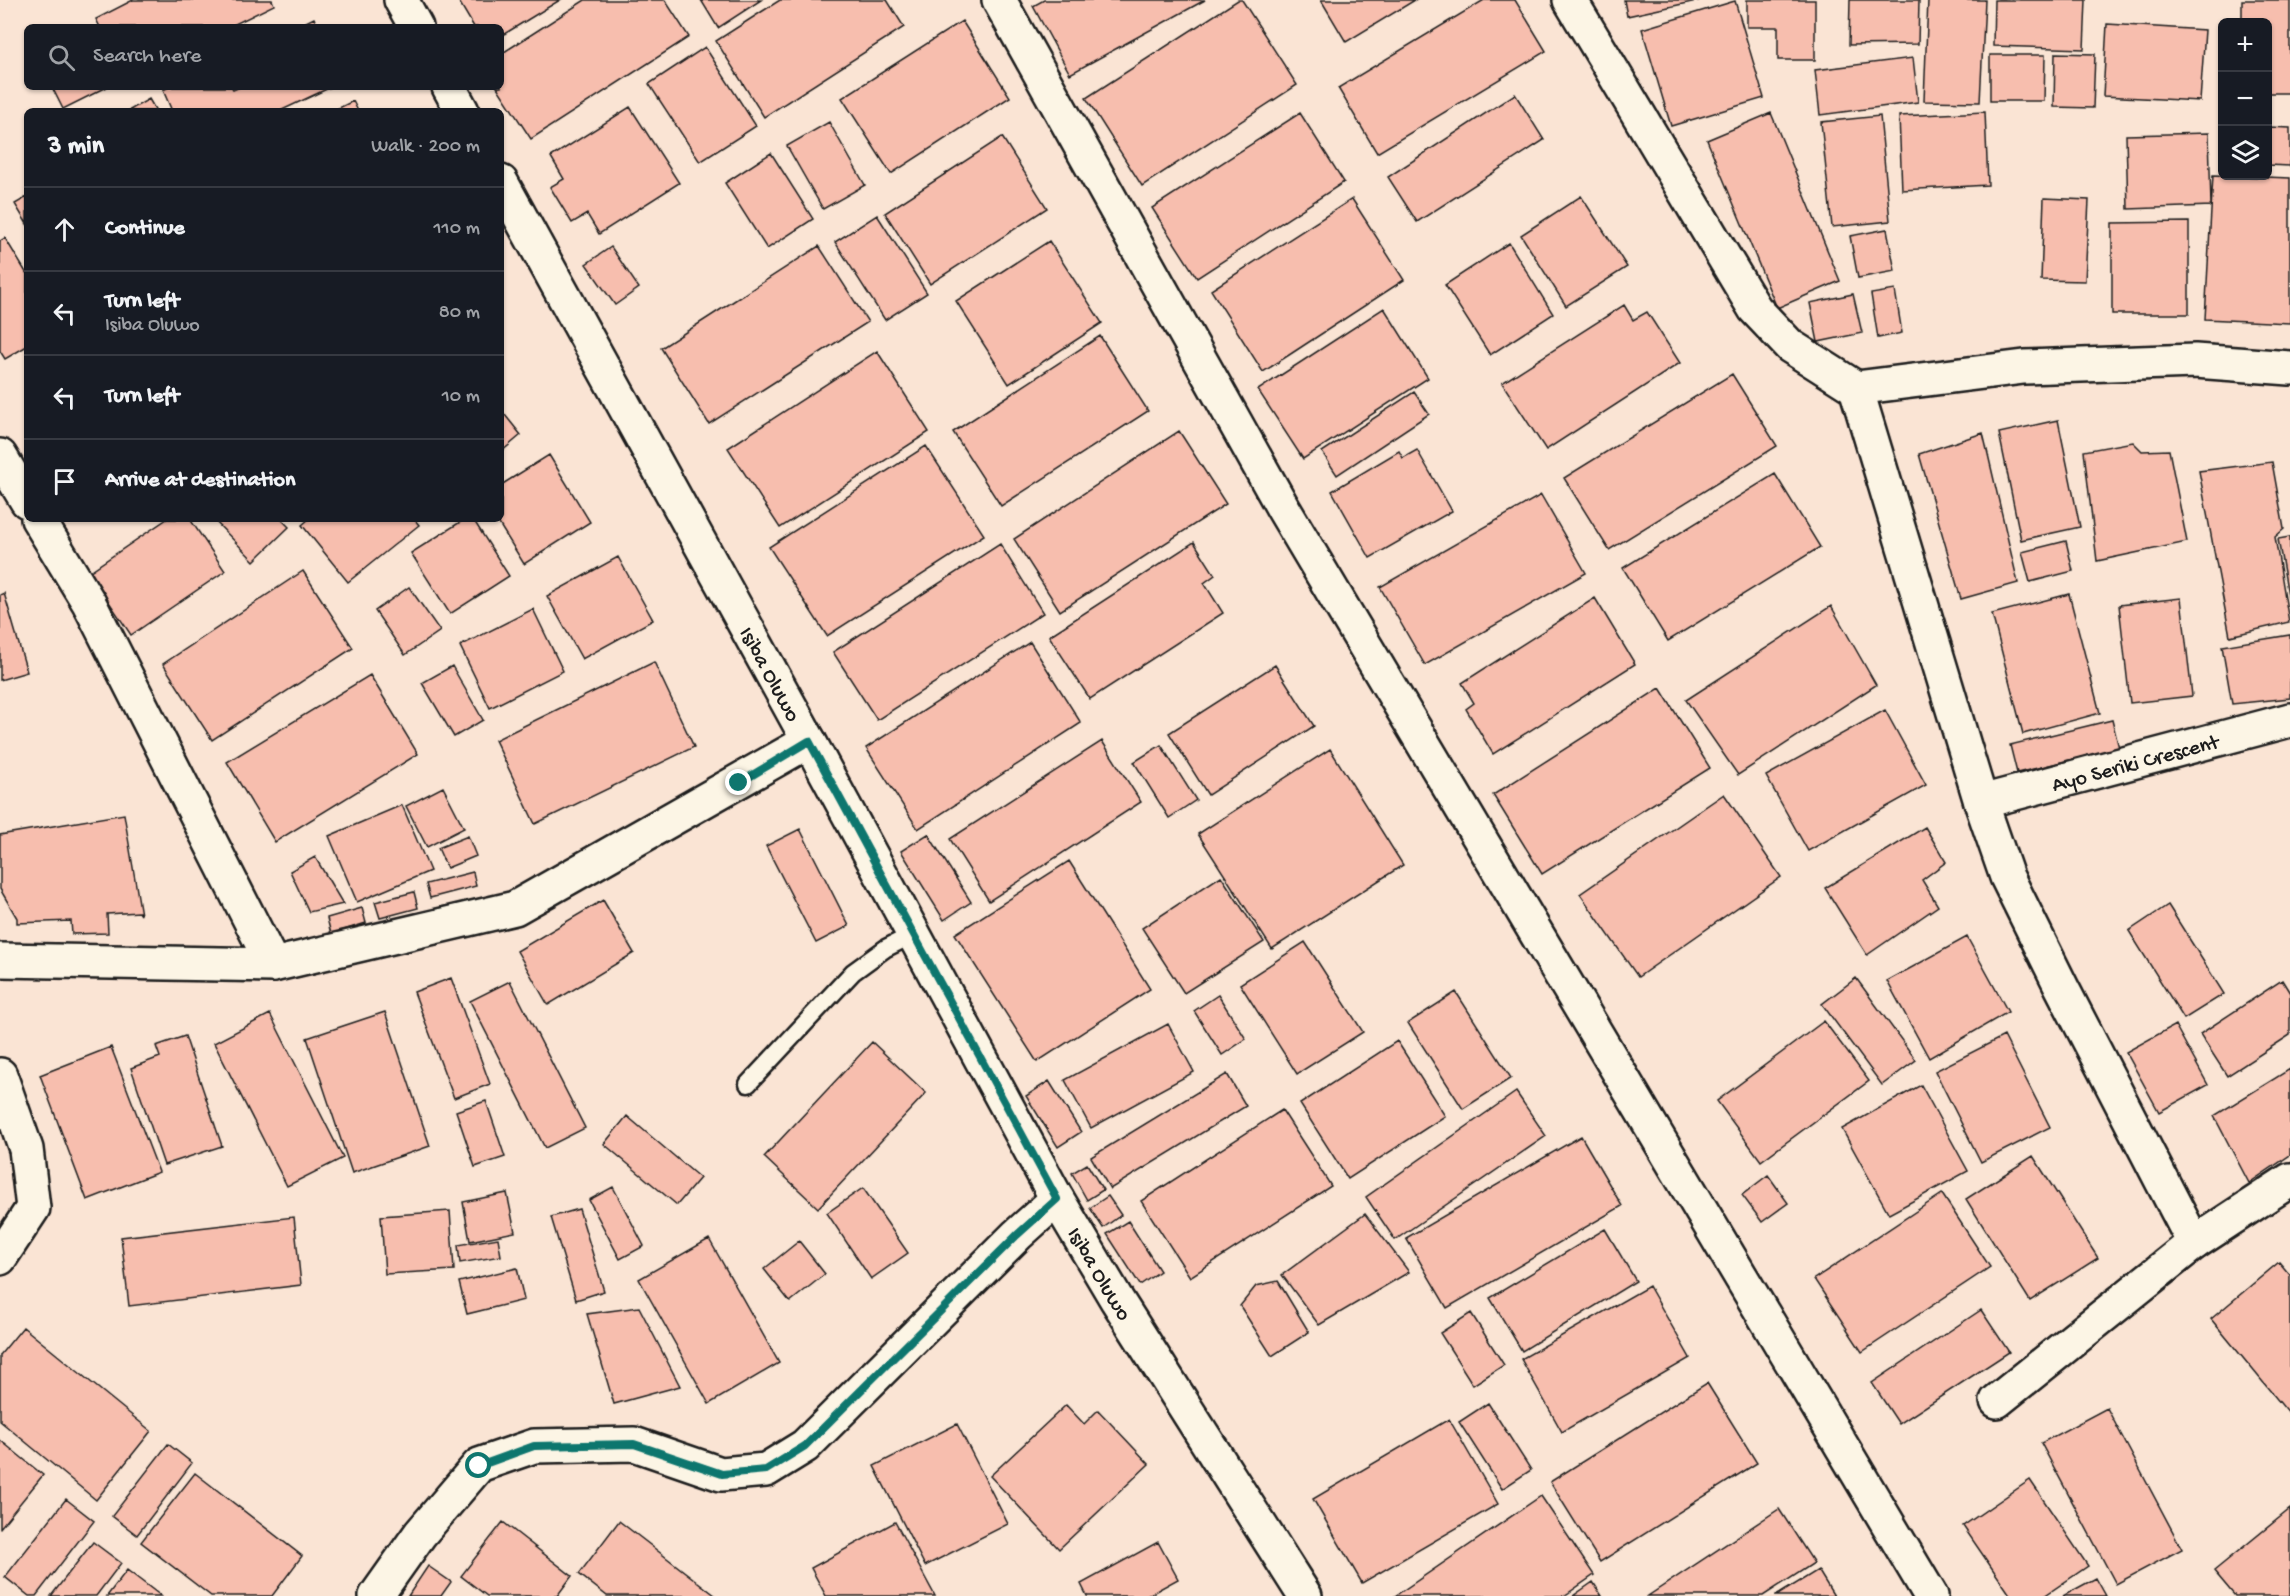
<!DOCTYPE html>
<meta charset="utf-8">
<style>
:root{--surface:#171b24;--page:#242831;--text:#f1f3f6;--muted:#9ea1a6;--line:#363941}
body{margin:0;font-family:"Gochi Hand",sans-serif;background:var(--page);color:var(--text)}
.controls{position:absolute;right:18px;top:18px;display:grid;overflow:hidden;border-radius:9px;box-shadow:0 2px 4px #0004}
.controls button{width:54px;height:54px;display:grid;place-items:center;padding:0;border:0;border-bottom:2px solid var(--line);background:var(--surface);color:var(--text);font:30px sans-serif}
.stop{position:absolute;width:18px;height:18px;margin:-14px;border:4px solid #0f766e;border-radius:50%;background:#fff}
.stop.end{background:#0f766e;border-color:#fff;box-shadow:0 2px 6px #0008}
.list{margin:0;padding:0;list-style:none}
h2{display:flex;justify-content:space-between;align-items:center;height:78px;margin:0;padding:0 24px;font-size:26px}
h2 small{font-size:20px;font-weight:400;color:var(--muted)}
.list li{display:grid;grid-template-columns:39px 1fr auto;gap:18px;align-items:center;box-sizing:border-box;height:84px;padding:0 24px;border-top:2px solid var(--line)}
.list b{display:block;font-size:22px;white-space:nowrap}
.list p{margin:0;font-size:20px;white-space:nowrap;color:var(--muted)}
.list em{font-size:20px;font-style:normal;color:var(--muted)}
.icon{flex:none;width:33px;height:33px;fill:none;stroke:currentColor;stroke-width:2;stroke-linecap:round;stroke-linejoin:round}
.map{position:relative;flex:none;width:2290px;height:1596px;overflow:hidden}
.search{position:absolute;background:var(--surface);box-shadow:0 2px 4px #0004;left:24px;top:24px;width:480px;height:66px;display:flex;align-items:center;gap:15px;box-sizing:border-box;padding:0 21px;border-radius:9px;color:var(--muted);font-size:22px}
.panel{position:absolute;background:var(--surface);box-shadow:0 2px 4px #0004;left:24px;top:108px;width:480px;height:414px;border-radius:9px}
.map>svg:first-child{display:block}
</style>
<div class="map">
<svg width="2290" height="1596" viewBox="0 0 2290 1596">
<rect width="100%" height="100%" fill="#fae4d4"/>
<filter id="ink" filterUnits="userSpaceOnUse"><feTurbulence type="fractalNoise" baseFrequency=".0167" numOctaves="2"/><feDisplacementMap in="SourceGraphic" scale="12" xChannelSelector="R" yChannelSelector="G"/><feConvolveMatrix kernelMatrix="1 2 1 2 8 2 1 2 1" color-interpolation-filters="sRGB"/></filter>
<g filter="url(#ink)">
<!-- building -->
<path fill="#f7beae" stroke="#1c1c1c" stroke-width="1.5" d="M133,0H272L274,5L229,27H100L96,19Z
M458,0H560L501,36V27H474Z
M585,0H665L689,37L531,139L497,87H501V54Z
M701,0H761L718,28Z
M780,0H887L904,27L764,117L716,41Z
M1044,0H1205L1070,74L1033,6Z
M1238,0H1242L1297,85L1142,186L1086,98Z
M1321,0H1415L1346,42Z
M1484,0H1515L1546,51L1377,153L1338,88Z
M1624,0H1701L1627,16Z
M1747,0H1815V60H1778V27H1747Z
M1850,0H1919L1918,44L1849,45Z
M1928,0H1985L1980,102L1924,101Z
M1994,0H2086L2084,49L1993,46Z
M2242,0H2290V93H2268V22H2242Z
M1735,1L1764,98L1671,126L1642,29Z
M314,18L318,27H296Z
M962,21L1010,97L891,174L842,98Z
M2107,24L2205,30L2200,101L2103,96Z
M705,47L756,126L700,162L649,84Z
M2055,53L2095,54L2093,108L2054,107Z
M1990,55H2045L2044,101H1990Z
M1913,58L1918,102L1820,115L1815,70Z
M52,87H107L63,109Z
M169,87H232L233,90L240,87H331L280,111H172L163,90Z
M1515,94L1544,140L1417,222L1388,177Z
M149,99L156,111H128Z
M353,101L358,111H333Z
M630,107L679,183L599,234L587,214L572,223L550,187L564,179L551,157Z
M1985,112L1988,185L1902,190L1899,116Z
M1300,113L1344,182L1197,278L1152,208Z
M1771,113L1840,281L1777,308L1707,140Z
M1880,116L1890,221L1832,227L1821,122Z
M829,122L865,185L823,209L787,146Z
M2268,127L2290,128V166L2268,165Z
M2209,133L2211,206L2128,209L2126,135Z
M1002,137L1047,208L930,284L885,213Z
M771,153L813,219L767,249L725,183Z
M2213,175L2290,178V323L2205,319Z
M1581,196L1627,267L1566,306L1521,235Z
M27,197V224L15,204Z
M2044,198L2089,200L2085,281L2041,280Z
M1352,199L1404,280L1263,372L1211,290Z
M877,215L927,293L885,320L835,242Z
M2189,222V314H2112V223Z
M1887,229L1895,271L1858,278L1850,236Z
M5,238L27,274V346L5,359L0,351V241Z
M1049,241L1102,323L1009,384L956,301Z
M1509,243L1553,314L1490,355L1445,285Z
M819,246L868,322L709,424L661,348Z
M611,247L639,288L615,305L586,264Z
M1895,290L1902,333L1878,338L1871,294Z
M1853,294L1862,333L1818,342L1810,303Z
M1624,305L1633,320L1647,312L1680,363L1546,450L1502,383Z
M1384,308L1428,378L1303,459L1258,390Z
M1100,336L1148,411L1001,506L953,432Z
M877,351L929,432L780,528L728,448Z
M1732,374L1777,446L1609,550L1564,478Z
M1414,392L1429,414L1337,475L1322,452Z
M501,410L521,435L501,452Z
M2058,420L2080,527L2021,540L1999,433Z
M1179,431L1226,504L1060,611L1014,539Z
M1983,433L2018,583L1961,599L1919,454Z
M2133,442L2142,451L2169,450L2187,542L2097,561L2084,451Z
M926,446L984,535L827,636L769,547Z
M1417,450L1452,511L1370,558L1332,491L1399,451L1403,458Z
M549,455L590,522L524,564L496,519H501V485Z
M2272,462L2284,529L2275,537L2289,622L2230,636L2199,471Z
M1775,474L1820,547L1668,641L1623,568Z
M1541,495L1586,573L1425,665L1380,587Z
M167,519H190L225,571L131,635L89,572Z
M213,519H281L289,527L254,561Z
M309,519H414L419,525L348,582L302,525Z
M465,519H473L509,576L450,614L411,553Z
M2290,537V606L2278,539Z
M2066,541L2073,571L2030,582L2022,552Z
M1194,542L1215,575L1204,583L1223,613L1090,699L1049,636Z
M1000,544L1043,613L877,720L833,652Z
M618,557L653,620L582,659L547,596Z
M303,571L353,648L212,740L163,664Z
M409,587L440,631L405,655L375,611Z
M4,593L27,672L0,680V595Z
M2069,594L2100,713L2023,734L1992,614Z
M1595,598L1635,664L1493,754L1466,709L1474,703L1462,683Z
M2181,598L2192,696L2130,703L2119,605Z
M1831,606L1876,685L1738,775L1686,700Z
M533,609L563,671L490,708L460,646Z
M2290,635V698L2232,704L2222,646Z
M1030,642L1081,723L918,829L866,748Z
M654,662L694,747L535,824L495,740Z
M1275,665L1314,726L1208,795L1169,733Z
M452,666L483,720L454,737L422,683Z
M370,675L418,754L275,842L227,762Z
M1660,688L1710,768L1542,874L1493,795Z
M1885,710L1926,785L1808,851L1766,776Z
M2112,720L2119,748L2017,773L2010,745Z
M1102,741L1141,802L989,901L950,839Z
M1161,745L1196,800L1169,818L1134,762Z
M1330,749L1403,865L1272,949L1198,834Z
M443,787L464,828L427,847L406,806Z
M1724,794L1781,877L1638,977L1580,894Z
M402,805L430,871L357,902L329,836Z
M124,814L141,915L139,912L107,914L108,933L72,934L71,921L17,923V918L0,889V835Z
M1925,827L1946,862L1922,880L1938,906L1867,955L1825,888Z
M800,829L849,926L816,943L766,846Z
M928,834L971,902L944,920L901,851Z
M468,836L476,856L447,868L438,848Z
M315,857L343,904L309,912L290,871Z
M1069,861L1150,989L1037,1062L955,934Z
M473,872L476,886L430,898L426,884Z
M1221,876L1264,942L1184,993L1142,928Z
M414,892L418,908L380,918L375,902Z
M603,900L634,953L548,1005L517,951Z
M2168,905L2224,994L2184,1019L2129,931Z
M362,908L366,923L331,934L327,918Z
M1967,937L2008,1012L1929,1058L1887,981Z
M1305,942L1363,1032L1297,1074L1240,984Z
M451,978L490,1084L454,1098L414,992Z
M1856,978L1916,1060L1882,1085L1822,1004Z
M2282,980L2290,993V1035L2227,1076L2200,1034Z
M510,981L585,1128L545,1148L470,1001Z
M1456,992L1511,1078L1463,1109L1408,1023Z
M1218,995L1246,1039L1222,1055L1194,1011Z
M385,1012L430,1146L352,1173L307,1038Z
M270,1014L343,1158L287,1186L214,1043Z
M1824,1021L1869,1081L1761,1161L1717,1101Z
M1168,1024L1194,1072L1091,1128L1065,1080Z
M2175,1025L2208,1085L2159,1112L2126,1052Z
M185,1036L222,1146L164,1165L131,1068L160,1057L156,1046Z
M2004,1036L2050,1127L1981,1162L1935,1071Z
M1397,1041L1445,1116L1348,1179L1300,1104Z
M872,1042L926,1093L818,1208L764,1157Z
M111,1047L159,1172L87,1200L40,1075Z
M2290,1069V1155L2249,1183L2214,1116Z
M1227,1074L1246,1106L1110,1189L1091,1157Z
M1049,1081L1081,1132L1058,1147L1026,1096Z
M1921,1085L1968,1171L1889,1214L1842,1129Z
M1516,1092L1546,1136L1395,1240L1366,1197Z
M486,1101L505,1157L475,1167L456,1111Z
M1282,1110L1331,1186L1190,1277L1141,1201Z
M627,1116L700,1178L677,1205L604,1144Z
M1581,1136L1622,1206L1447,1308L1406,1238Z
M2033,1156L2098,1258L2030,1301L1966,1199Z
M1087,1164L1103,1190L1087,1200L1072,1173Z
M1768,1175L1788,1203L1762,1222L1742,1195Z
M613,1187L644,1246L620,1259L589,1200Z
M863,1188L908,1253L871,1279L827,1213Z
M507,1193L515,1232L470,1241L463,1202Z
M1942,1194L1990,1267L1862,1352L1814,1279Z
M1108,1196L1121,1215L1103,1228L1090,1208Z
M579,1209L604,1291L576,1300L551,1217Z
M450,1211L454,1270L385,1274L381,1216Z
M1365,1214L1409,1272L1319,1325L1282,1275Z
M294,1217L301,1285L129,1306L121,1237Z
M1128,1221L1160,1271L1140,1285L1107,1234Z
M1605,1229L1636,1281L1522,1351L1490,1298Z
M498,1238L501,1256L460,1263L458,1245Z
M709,1239L779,1363L709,1404L639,1279Z
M799,1241L825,1274L790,1302L764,1269Z
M2279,1262L2290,1275V1415L2211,1319Z
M517,1268L524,1300L467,1314L459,1282Z
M1278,1281L1309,1332L1272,1356L1240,1306L1256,1286Z
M1649,1286L1690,1358L1562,1432L1521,1359Z
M639,1307L680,1386L614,1404L587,1314Z
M1981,1310L2009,1352L1899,1424L1872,1383Z
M1471,1313L1504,1365L1473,1385L1440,1333Z
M23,1327L151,1431L96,1500L0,1421V1355Z
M1707,1383L1757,1463L1600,1562L1550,1482Z
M1488,1403L1531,1470L1502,1489L1459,1422Z
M1066,1405L1084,1424L1098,1410L1149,1464L1059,1549L990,1476Z
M2107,1408L2182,1549L2116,1584L2041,1443Z
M1449,1419L1498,1504L1362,1583L1313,1499Z
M957,1424L1008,1524L925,1566L874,1466Z
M0,1440L43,1475L0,1528Z
M168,1444L192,1463L137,1535L112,1516Z
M195,1473L302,1556L272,1596H211L141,1542Z
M2030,1480L2088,1566L2044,1596H2011L1963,1526Z
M1541,1496L1594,1575L1564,1596H1395Z
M66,1499L94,1521L36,1596H29L5,1577Z
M1779,1509L1814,1563L1763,1596H1648Z
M2290,1509V1596H2235L2214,1571Z
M619,1521L716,1596H607L579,1574Z
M503,1522L572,1576L557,1596H487L461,1576Z
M895,1522L935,1596H826L811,1568Z
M93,1542L121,1563L96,1596H51Z
M1158,1542L1178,1579L1147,1596H1087L1081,1584Z
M428,1566L451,1582L441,1596H408Z
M127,1570L161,1596H107Z
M1818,1570L1834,1596H1776Z
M2096,1578L2106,1596H2063Z
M1593,1582L1602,1596H1573Z"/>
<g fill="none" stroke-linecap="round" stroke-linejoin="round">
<!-- lane casing -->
<g stroke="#1c1c1c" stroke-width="21">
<path id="lane" d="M748,1084L853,972L886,948L914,934"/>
</g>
<!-- street casing -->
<g stroke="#1c1c1c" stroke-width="38">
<g id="street">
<path d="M401,0L416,27"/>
<path d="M999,0L1283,508L1931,1596"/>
<path d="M1570,0L1755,309L1790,346L1856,388L1981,802L2007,877L2062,988L2194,1243"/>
<path d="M449,87L462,111"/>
<path id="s1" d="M501,182L809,741L1057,1199L1117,1300L1305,1596"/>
<path d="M1856,388L2024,367L2195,361L2290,368"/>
<path d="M0,456L27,501"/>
<path d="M38,519L89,603L273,965"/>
<path id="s2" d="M1981,802L2290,720"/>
<path d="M0,960L273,965L515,908L809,741"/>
<path d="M0,1075L26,1149L33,1208L0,1258"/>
<path d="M1997,1401L2194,1243L2290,1180"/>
<path d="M376,1596L420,1534L479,1465L534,1446L634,1444L721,1474L766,1470L805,1446L1017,1235L1057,1199"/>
</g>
</g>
<!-- lane -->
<use href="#lane" stroke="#fcf5e5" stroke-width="16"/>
<!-- street -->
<use href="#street" stroke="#fcf5e5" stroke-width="33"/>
</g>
</g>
<g fill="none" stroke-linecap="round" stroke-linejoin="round" filter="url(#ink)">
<!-- route -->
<path stroke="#0f766e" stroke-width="8" d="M479,1466L534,1446L634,1444L722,1474L766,1470L805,1446L1017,1235L1057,1199L809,741L739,783"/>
</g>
<g text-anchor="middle" stroke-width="4.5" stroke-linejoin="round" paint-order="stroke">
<!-- street labels -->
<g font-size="22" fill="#1c1c1c" stroke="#fcf5e5">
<text dy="8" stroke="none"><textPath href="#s1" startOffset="561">Isiba Oluwo</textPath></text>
<text dy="8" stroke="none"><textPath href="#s2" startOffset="159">Ayo Seriki Crescent</textPath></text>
<text dy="8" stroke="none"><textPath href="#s1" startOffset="1245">Isiba Oluwo</textPath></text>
</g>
</g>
</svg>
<div class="controls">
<button>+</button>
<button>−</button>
<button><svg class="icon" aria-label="layers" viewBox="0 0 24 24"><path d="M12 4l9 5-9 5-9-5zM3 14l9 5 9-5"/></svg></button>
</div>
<div class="stop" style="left:479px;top:1466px"></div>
<div class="stop end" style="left:739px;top:783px"></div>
<div class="search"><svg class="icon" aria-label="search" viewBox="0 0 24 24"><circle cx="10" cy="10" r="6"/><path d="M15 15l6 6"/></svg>Search here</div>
<section class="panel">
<h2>3 min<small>Walk · 200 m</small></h2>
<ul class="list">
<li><svg class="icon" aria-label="ahead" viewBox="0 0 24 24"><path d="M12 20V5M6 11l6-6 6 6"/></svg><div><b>Continue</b></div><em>110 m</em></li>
<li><svg class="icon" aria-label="left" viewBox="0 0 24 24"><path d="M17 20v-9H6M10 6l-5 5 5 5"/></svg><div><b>Turn left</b><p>Isiba Oluwo</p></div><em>80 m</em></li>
<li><svg class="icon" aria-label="left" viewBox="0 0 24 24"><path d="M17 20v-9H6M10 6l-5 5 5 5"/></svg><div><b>Turn left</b></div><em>10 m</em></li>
<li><svg class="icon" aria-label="arrive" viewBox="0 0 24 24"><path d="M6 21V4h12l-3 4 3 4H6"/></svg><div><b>Arrive at destination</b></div></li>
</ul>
</section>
</div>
